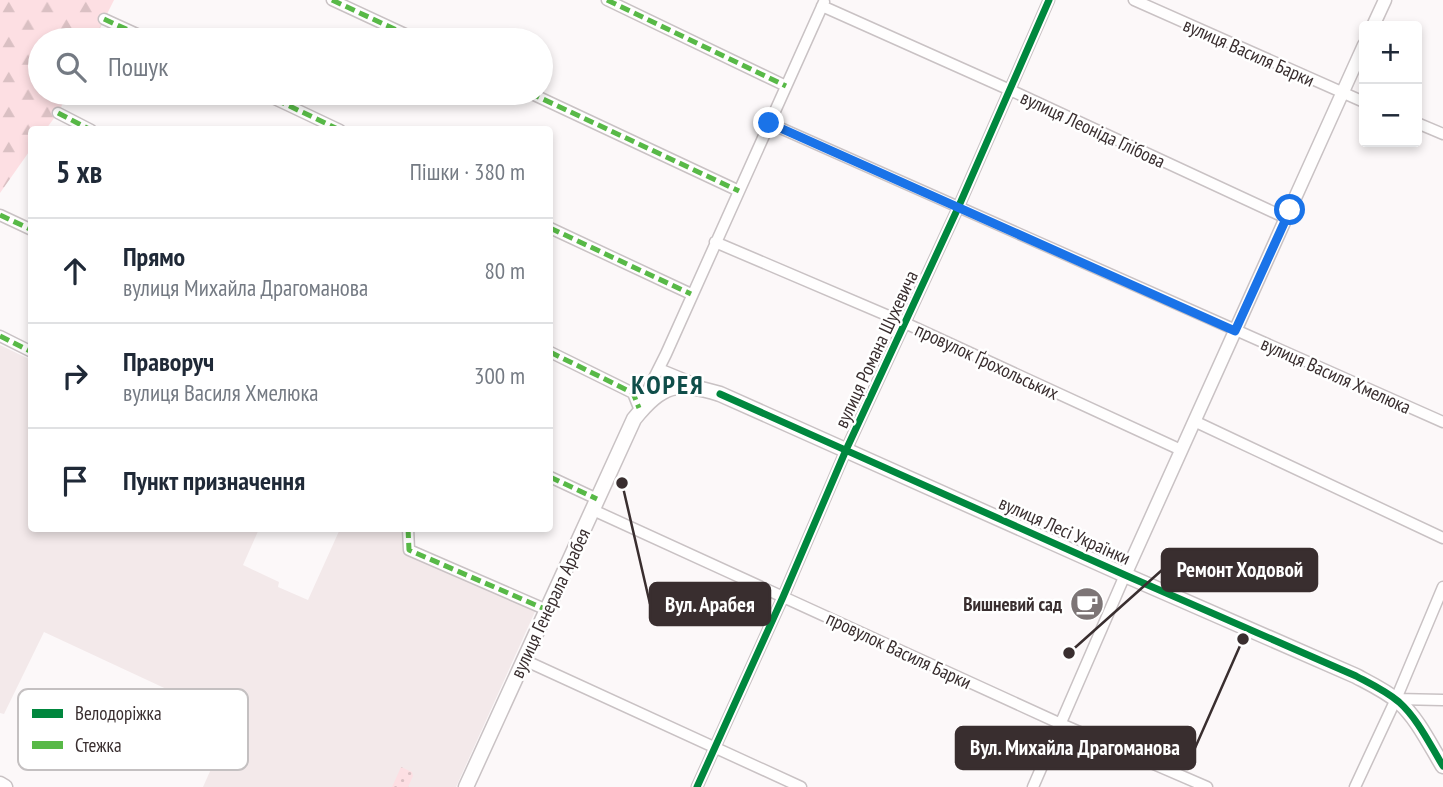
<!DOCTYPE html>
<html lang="uk">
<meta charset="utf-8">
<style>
:root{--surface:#fff;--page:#f6f6f7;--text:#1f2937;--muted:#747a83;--line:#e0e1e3}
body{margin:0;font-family:"PT Sans Narrow",sans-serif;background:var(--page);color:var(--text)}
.controls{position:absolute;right:21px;top:21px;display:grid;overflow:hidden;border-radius:7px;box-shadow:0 4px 10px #0003}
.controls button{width:63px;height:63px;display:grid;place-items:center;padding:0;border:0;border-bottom:2px solid var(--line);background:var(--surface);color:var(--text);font:35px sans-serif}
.stop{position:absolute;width:21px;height:21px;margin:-16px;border:5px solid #1a73e8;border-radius:50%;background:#fff}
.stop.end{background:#1a73e8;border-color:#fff;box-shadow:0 2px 7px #0008}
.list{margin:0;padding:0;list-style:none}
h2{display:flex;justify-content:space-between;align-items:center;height:91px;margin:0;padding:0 28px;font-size:30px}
h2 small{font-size:23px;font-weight:400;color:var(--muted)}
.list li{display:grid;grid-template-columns:46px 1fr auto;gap:21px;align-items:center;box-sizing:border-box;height:105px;padding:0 28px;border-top:2px solid var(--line)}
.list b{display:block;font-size:26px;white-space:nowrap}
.list p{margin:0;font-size:23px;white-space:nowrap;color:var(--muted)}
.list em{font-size:23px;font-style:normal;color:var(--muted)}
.icon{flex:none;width:38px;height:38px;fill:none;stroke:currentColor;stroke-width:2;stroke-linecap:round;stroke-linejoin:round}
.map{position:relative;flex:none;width:1443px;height:787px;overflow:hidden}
.search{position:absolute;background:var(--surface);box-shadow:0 4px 10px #0003;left:28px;top:28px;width:525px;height:77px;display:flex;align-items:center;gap:18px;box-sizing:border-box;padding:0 24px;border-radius:38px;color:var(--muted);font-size:26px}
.panel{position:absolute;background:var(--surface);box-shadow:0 4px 10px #0003;left:28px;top:126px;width:525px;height:406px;border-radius:7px}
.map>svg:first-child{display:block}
</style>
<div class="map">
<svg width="1443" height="787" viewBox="0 0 1443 787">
<defs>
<pattern id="green-dots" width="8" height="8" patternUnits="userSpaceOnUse" patternTransform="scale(1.75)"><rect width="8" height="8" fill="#fddfe3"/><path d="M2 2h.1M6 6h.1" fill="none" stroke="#dac0c3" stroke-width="1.8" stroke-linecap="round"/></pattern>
<pattern id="forest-firs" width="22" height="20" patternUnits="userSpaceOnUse" patternTransform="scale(1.75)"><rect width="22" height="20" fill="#fddfe3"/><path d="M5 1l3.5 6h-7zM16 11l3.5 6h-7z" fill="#dac0c3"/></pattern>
</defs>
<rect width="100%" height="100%" fill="#fcf8f9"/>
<!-- built -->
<path fill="#f3e9ea" d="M0,345L31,360L32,528L259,529L243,565L279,582L278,587L308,600L340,529H408L409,550L538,605L456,787H203L233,720L44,632L4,714L0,713Z"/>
<!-- green -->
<path fill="url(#green-dots)" d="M401,767L412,772L413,776L408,787H392Z"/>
<!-- forest -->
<path fill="url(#forest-firs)" d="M0,0H114L94,40H40V93H68L58,113L46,129L32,130L31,149L0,193Z"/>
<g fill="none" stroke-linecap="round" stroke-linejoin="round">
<!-- minor casing -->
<g stroke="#c9c2c4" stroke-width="13">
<path id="minor" d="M332,0L418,40
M607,0L786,86
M1134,0L1364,102
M822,6L1010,90L1286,218
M104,19L150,40
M262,93L340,130
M530,93L739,191
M58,113L91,130
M769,123L1443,422
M1417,123L1443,134
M0,215L32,230
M550,228L691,294
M715,242L905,323L1181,450
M0,336L32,352
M550,352L633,393L639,408
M659,369L698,385
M639,408L666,354L824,2
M1194,421L1443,538
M550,477L597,499
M593,510L1061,724L1207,787
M408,528L409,550L547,610
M524,660L801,787
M1396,699L1443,700
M697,787L783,597L846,450L958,208L1049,0
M1033,787L1125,575
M1355,787L1396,699L1443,587"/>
</g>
<!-- tertiary casing -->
<g stroke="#c9c2c4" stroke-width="15">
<path id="tertiary" d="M1373,26L1385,0
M1125,575L1364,45"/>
</g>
<!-- secondary casing -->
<g stroke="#c9c2c4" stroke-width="17">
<path id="secondary" d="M0,784L5,787
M466,787L634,419C663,383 677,381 720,394L1125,575L1356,676C1371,684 1386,691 1399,702C1418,719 1430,745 1443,766"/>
</g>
<!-- minor -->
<use href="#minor" stroke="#fffefe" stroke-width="10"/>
<!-- tertiary -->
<use href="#tertiary" stroke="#fffefe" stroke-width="12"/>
<!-- secondary -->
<use href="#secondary" stroke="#fffefe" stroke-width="14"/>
<!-- quiet -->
<path stroke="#58b947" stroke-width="5" stroke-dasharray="10 5" stroke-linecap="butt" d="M332,0L418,40
M607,0L786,86
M104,19L150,40
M262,93L340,130
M530,93L739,191
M58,113L91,130
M0,215L32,230
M550,228L691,294
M0,336L32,352
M550,352L633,393L639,408
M550,477L597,499
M408,528L409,550L547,610"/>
<!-- cycleway casing -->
<g stroke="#fff" stroke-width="11">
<path id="cycleway" d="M720,394L1125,575L1356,676C1371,684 1386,691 1399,702C1418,719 1430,745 1443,766
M697,787L783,597L846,450L958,208L1049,0"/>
</g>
<!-- cycleway -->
<use href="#cycleway" stroke="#00873e" stroke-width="7"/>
</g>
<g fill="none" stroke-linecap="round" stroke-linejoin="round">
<!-- route -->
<path stroke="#1a73e8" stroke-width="9" d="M769,123L1235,331L1290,210"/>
</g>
<!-- icons -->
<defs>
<g id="cafe-disc" transform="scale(1.75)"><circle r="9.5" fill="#7d7576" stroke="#fff"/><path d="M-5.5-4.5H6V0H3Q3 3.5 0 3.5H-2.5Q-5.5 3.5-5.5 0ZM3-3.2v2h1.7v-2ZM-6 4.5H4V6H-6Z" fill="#fff"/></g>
</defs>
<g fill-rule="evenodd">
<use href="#cafe-disc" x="1087" y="604"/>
</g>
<g text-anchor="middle" stroke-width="5" stroke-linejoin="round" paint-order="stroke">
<!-- street labels -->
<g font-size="19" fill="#392e2f" stroke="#fff">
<text transform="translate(1249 52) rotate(24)" y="7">вулиця Василя Барки</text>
<text transform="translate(1093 129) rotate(25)" y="7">вулиця Леоніда Глібова</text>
<text transform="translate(876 349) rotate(-65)" y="7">вулиця Романа Шухевича</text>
<text transform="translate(987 361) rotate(25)" y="7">провулок Ґрохольських</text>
<text transform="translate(1336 375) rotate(24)" y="7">вулиця Василя Хмелюка</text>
<text transform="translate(1065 530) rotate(24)" y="7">вулиця Лесі Українки</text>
<text transform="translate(550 603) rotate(-65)" y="7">вулиця Генерала Арабея</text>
<text transform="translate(899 650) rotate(25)" y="7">провулок Василя Барки</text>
</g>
<!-- poi labels -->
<g font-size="19" font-weight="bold" fill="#392e2f" stroke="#fff" text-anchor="end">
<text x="1062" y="611">Вишневий сад</text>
</g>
<!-- district labels -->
<g font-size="26" font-weight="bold" letter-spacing="2" fill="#104e4a" stroke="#fff">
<text x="668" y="394">КОРЕЯ</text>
</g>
</g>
<!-- legend -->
<rect x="18" y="689" width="230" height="81" rx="10" fill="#fff" stroke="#c4c0c1" stroke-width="2"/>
<rect x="32" y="709" width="31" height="9" fill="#00873e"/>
<rect x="32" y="741" width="31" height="8" fill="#58b947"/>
<g font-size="19" fill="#392e2f">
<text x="75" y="720">Велодоріжка</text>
<text x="75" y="752">Стежка</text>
</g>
<!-- callouts -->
<path fill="none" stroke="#392e2f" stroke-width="2.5" d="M1069 653L1162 570M622 483L650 604M1243 639L1195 748"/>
<g fill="#392e2f" stroke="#fff" stroke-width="2.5">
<circle cx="1069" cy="653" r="7"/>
<circle cx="622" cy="483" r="7"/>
<circle cx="1243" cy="639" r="7"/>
</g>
<g fill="#392e2f" stroke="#392e2f" stroke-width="2.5">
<rect x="1162" y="549" width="155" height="42" rx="7"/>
<rect x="650" y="583" width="120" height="42" rx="7"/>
<rect x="956" y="727" width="239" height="42" rx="7"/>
</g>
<g font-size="21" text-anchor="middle" font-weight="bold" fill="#fff">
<text x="1240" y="577">Ремонт Ходовой</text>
<text x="710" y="612">Вул. Арабея</text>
<text x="1075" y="755">Вул. Михайла Драгоманова</text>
</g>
</svg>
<div class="controls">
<button>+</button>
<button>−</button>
</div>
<div class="stop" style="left:1290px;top:210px"></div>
<div class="stop end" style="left:769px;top:123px"></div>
<div class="search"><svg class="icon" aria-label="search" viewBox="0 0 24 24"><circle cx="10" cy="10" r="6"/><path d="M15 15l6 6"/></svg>Пошук</div>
<section class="panel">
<h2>5 хв<small>Пішки · 380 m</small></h2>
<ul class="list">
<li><svg class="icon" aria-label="ahead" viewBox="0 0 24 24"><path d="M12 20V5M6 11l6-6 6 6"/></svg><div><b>Прямо</b><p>вулиця Михайла Драгоманова</p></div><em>80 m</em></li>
<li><svg class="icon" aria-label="right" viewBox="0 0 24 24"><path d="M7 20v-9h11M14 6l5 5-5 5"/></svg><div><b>Праворуч</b><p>вулиця Василя Хмелюка</p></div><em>300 m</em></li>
<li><svg class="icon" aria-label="arrive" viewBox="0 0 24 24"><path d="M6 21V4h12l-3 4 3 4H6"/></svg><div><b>Пункт призначення</b></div></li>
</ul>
</section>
</div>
